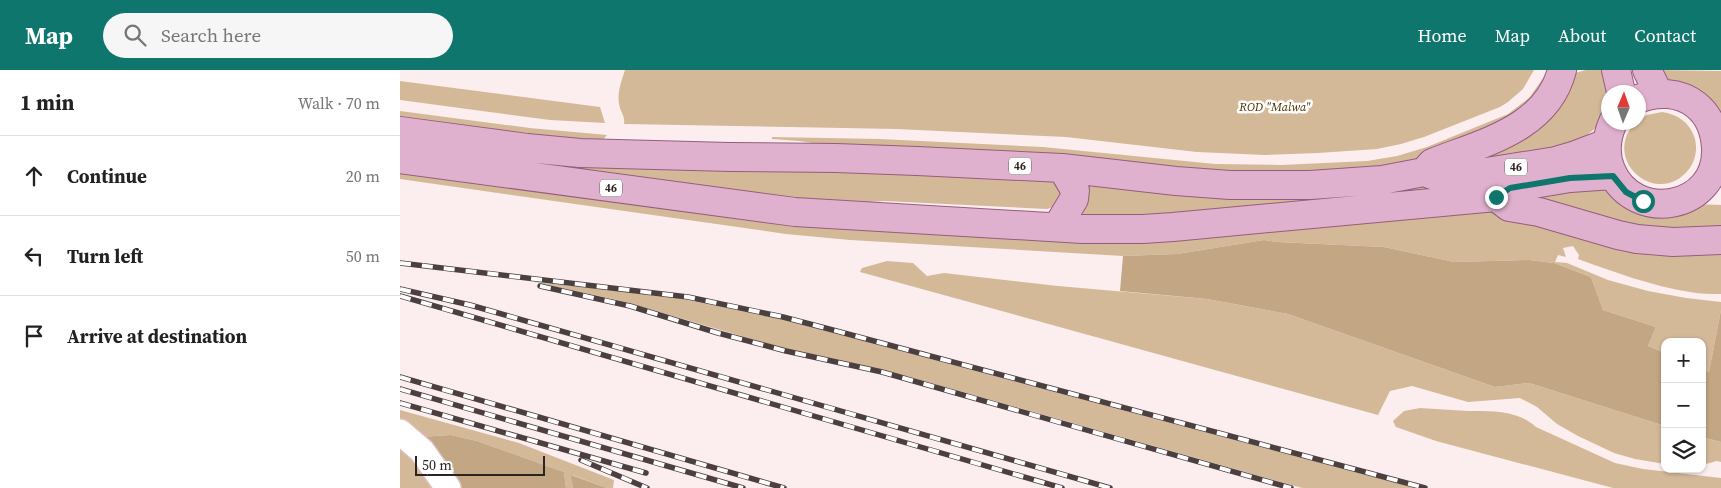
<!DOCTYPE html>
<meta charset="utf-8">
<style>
:root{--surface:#fff;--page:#f6f6f6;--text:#222;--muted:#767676;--line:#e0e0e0;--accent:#0f766e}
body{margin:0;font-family:"Source Serif 4",serif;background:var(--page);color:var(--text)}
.controls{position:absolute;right:15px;bottom:15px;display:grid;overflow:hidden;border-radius:10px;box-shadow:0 1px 4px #0004}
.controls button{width:45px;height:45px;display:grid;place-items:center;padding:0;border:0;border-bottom:1px solid var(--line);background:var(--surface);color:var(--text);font:25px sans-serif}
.compass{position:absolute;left:1201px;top:15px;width:45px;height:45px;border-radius:50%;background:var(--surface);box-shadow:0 1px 4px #0004;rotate:2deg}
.scale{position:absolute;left:15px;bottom:12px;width:130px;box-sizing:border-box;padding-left:5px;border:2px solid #2e2223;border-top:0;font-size:14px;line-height:18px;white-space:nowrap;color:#2e2223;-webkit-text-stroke:4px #fff;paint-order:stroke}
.stop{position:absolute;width:15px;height:15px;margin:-11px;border:4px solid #0f766e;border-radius:50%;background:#fff}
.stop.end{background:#0f766e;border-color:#fff;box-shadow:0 1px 5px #0008}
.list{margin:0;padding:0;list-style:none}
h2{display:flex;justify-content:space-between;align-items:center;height:65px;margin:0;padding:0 20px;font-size:21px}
h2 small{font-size:16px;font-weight:400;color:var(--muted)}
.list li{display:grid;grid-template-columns:32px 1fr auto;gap:15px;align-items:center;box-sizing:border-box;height:80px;padding:0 20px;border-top:1px solid var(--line)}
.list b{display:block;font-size:19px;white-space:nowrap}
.list em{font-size:16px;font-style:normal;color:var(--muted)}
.icon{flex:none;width:28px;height:28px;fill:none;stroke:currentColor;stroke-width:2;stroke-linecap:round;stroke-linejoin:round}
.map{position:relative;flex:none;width:1321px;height:418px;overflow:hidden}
header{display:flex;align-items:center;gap:30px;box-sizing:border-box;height:70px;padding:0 25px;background:var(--accent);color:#fff}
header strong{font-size:24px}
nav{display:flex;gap:28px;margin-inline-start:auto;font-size:18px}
.search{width:350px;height:45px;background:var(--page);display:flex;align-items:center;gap:12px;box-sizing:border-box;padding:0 18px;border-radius:28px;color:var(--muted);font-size:19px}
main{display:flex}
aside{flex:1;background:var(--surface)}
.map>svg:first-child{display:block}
</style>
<header>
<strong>Map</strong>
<div class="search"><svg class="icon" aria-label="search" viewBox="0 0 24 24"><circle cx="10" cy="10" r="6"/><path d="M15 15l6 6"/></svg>Search here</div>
<nav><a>Home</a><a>Map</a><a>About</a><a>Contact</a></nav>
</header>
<main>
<aside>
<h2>1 min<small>Walk · 70 m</small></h2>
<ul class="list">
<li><svg class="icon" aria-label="ahead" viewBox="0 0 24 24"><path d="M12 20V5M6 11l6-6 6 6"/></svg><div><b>Continue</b></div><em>20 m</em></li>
<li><svg class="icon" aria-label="left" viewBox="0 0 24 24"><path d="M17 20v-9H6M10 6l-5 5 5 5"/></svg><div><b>Turn left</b></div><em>50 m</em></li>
<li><svg class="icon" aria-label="arrive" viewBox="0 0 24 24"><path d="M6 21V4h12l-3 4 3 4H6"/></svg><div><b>Arrive at destination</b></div></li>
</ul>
</aside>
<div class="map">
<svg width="1321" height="418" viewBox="0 0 1321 418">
<rect width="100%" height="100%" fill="#fceeef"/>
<!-- green -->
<path fill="#d4b999" d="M225,0H1134L1123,19L1108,32L1100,37L1024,67L1001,74L977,79L918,83L865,85L797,82L666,67L496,59L224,54C225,47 222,44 220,38C216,24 221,13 225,0Z
M1186,0H1209C1209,12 1210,25 1208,37C1204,56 1185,67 1169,76L1034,99L1107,70L1168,3H1175Z
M1257,0L1321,1V62L1277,16Z
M1146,4L1139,32L1012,93L881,106L447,78L399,71L372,69V67L480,69L643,77L815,94L881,95L967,91L997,86L1027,77L1108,44L1129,28Z
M0,11L200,37L205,53L150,50L0,30Z
M0,41L130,58L207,65L201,72L0,52Z
M1262,42C1277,44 1289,52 1294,66C1298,77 1296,90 1289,99C1259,139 1200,91 1235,53L1238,52L1239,49L1247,45Z
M0,70L652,107L663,122L656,136L647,139L484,131L423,135L0,80Z
M0,97L395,152L1091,140L1321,177V224C1311,224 1300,224 1290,222C1252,216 1214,202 1178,189L1179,185L1173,176L1163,178L1166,187L1158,185L1155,192L1167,193L1208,210L1248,221L1286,228L1321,232V240L1309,302L1302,299V272H1265V283L1248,276L1256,257L1203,240L1191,207L1154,193L1129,190L1054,192L984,177L877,172L864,170L777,184L723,186L450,170L386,164L0,109Z
M684,114H1040L1069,120L687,150L683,145Z
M1199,117L1214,123L1296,134L1321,135V165L1275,166L1110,126Z
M487,191L513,193L527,206L544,203L658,216L807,229L888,244L1095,317L1129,313L1265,356V394L1235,389L1214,383L1178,366L1157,354L1137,337L1120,328L1068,332L1012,316L990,321L978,345L460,202L462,198Z
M134,212L268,226L381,249L1015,418H902L510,307L389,280L222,231Z
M1020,338C1036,339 1052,340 1068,341C1091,341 1118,340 1136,357L1215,393L1243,399L1321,408V418H1213L1036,371L996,357L993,351L1004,341Z
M0,340L119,373L214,410L213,418H207L172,405L173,418H166L164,402L77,371L51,365L20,367L0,353Z
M1302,367L1321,372V392L1317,391L1302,395Z
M0,369L40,418H0Z"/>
<!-- forest -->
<path fill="#c3a683" d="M864,170L877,172L984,177L1054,192L1129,190L1154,193L1191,207L1203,240L1256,257L1248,276L1265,283V356L1129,313L1095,317L888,244L807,229L720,221L723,186L777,184Z
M1321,240V372L1302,367V299L1309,302Z
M51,365L77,371L164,402L166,418H57L20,367Z
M171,405L207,418H173Z"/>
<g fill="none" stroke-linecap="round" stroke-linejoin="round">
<!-- minor casing -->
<g stroke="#e0bec1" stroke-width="28">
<path id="minor" d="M0,362L22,381L48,418"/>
</g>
<!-- major casing -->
<g stroke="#955d7d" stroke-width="30">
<path id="major" d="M1216,0L1221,22
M1247,0L1259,24
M1213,52C1206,68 1204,84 1211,100C1234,155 1319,139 1316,78C1315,61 1310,46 1296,35C1280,22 1257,21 1238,29
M0,61L127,78L180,83L330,87L436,88L517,91L662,98L776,111L830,115H910L982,110L1024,102L1040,108L1055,107L1156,91L1173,86L1207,73
M0,89L395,142L682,159H743L773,157L1096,127L1110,118L1170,108L1213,105
M1024,102L1032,93C1082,73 1147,59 1162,0
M1096,127L1109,137L1139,142L1218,165L1237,169L1273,172L1321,170
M657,157L674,129L675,120L662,98"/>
</g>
<!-- minor -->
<use href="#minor" stroke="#fff" stroke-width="25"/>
<!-- major -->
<use href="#major" stroke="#e0b1ce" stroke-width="28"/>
<!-- rail casing -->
<g stroke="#4c3f40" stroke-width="5.5">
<path id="rail" d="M0,193L288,227L383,247L429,259L1025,418
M140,216L230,236L318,263L386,281L482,302L891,418
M0,219L70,235L710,418
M0,226L662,418
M0,307L384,418
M0,319L343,418
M0,333L246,403
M181,390L247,418"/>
</g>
<!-- rail -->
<use href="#rail" stroke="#fff" stroke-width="4" stroke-dasharray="11" stroke-linecap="butt"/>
</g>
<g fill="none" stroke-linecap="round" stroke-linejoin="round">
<!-- route -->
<path stroke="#0f766e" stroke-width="6" d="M1096,127L1110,118L1170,108L1213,106L1226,122L1243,131"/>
</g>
<g text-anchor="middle" stroke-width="5" stroke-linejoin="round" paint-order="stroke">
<!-- shield labels -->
<g fill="#fff" stroke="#6d6465" stroke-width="1">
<rect x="609" y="87.5" width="22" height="17" rx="4"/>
<rect x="1105" y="88.5" width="22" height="17" rx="4"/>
<rect x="200" y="109.5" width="22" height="17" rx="4"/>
</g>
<g font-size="11" font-weight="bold" fill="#2e2223">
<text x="620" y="100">46</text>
<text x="1116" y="101">46</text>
<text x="211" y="122">46</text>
</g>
<!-- park labels -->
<g font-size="12" font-style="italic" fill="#4d3001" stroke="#fff">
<text x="875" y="41">ROD "Malwa"</text>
</g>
</g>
</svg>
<div class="controls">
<button>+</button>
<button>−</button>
<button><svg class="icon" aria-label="layers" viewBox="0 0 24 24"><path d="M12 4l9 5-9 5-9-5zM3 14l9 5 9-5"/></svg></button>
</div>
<svg class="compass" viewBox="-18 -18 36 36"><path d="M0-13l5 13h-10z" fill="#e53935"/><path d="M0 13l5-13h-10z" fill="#767676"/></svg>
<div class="scale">50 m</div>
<div class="stop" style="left:1243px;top:131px"></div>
<div class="stop end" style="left:1096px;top:127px"></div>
</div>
</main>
